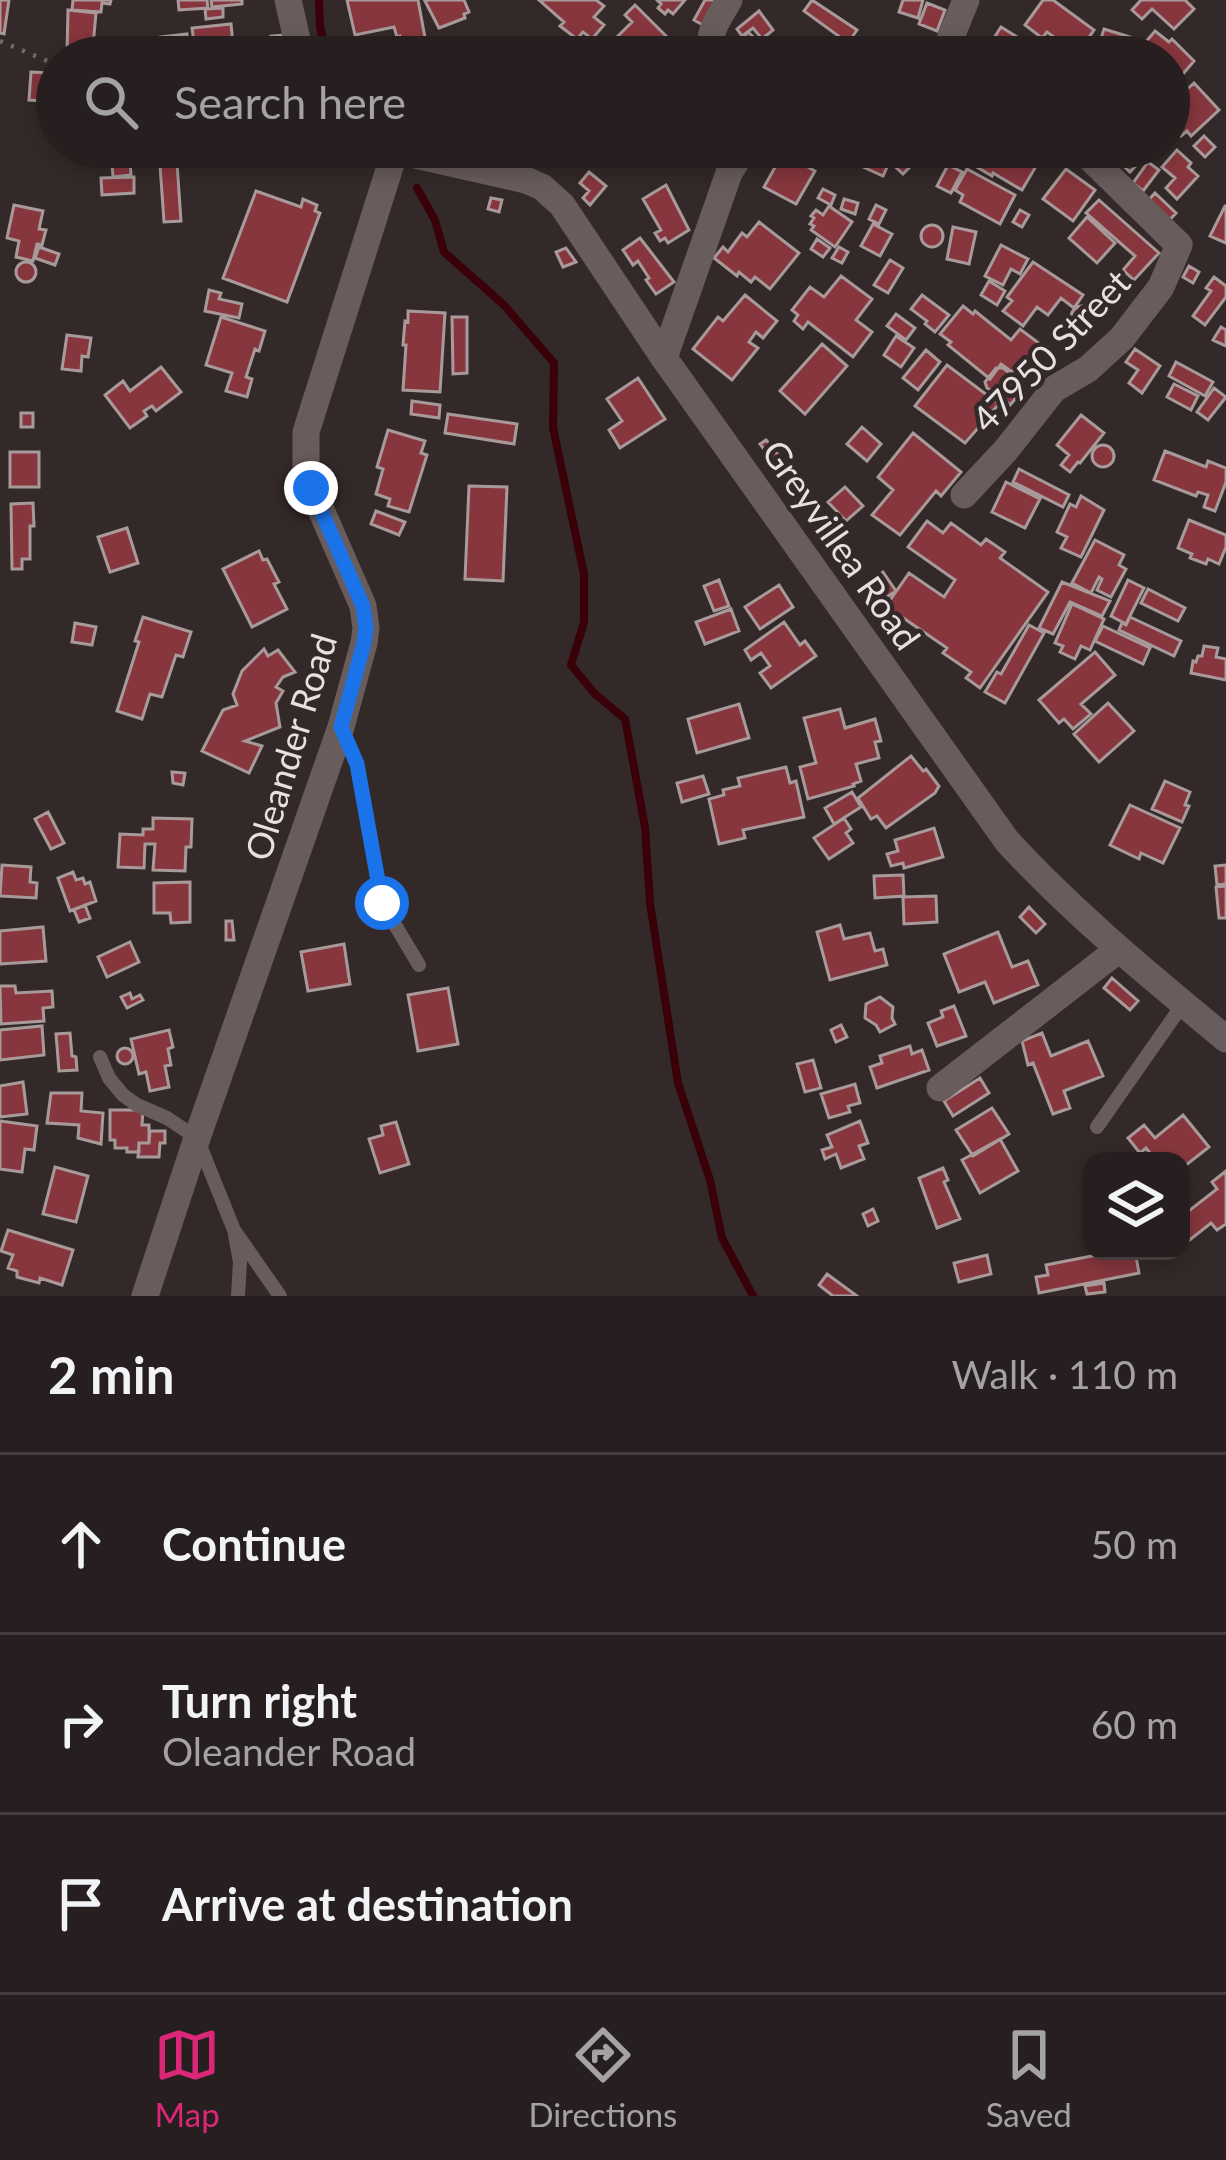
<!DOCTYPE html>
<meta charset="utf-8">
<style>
:root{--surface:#271f1f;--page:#332c2c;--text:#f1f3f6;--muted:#a4a2a4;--line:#433d3d;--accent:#db2777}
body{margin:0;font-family:Lato,sans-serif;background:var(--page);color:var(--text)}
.controls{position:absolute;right:36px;bottom:36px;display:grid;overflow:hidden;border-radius:24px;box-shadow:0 6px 18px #0003}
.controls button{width:108px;height:108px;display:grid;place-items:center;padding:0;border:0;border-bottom:3px solid var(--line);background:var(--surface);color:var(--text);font:60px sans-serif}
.stop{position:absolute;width:36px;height:36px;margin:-27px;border:9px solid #1a73e8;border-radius:50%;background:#fff}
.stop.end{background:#1a73e8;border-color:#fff;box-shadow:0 3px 12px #0008}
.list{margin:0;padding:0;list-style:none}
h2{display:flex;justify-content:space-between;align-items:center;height:156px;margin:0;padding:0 48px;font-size:51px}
h2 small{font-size:39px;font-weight:400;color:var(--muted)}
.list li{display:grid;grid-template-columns:78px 1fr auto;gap:36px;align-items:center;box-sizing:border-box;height:180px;padding:0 48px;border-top:3px solid var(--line)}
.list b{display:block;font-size:45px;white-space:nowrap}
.list p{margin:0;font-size:39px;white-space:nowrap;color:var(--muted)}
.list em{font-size:39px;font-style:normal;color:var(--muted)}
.icon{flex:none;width:66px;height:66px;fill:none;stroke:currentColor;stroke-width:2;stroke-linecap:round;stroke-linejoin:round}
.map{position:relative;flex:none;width:1226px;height:1296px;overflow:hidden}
.search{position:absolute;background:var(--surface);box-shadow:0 6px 18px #0003;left:36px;right:36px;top:36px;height:132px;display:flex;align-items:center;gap:30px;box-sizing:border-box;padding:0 42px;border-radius:66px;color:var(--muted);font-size:45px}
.sheet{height:696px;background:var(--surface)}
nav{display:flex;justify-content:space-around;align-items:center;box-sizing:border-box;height:168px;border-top:3px solid var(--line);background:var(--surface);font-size:33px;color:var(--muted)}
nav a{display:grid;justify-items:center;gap:6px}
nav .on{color:var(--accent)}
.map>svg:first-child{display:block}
</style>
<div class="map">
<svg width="1226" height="1296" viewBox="0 0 1226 1296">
<rect width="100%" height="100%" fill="#342929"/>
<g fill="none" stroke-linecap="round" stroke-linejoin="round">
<!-- stream -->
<path stroke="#390009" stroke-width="8" d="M319,0L320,27L328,57
M417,188L435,220L444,252L504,305L554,363L553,428L584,574V622L571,665L595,694L625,719L645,827L650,903L678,1083L710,1180L722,1238L753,1296"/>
</g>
<!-- building -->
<path fill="#87363d" stroke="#a89a9a" stroke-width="3" d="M0,0H9L4,34L0,33Z
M73,0H111L110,4L102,3L101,12L72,10Z
M178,0H207L208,8L179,10Z
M211,0H242V4L212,7Z
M347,0H418L427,48L409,52L400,36L397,37L394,27L355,35Z
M429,0H464L469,12L464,14L465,18L439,28L425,1Z
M539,0H596L604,6L594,17L604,25L592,39L583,32L577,39L560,26L564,22Z
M657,0H685L673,14L668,10L665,14L658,8L661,4Z
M705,0H723L708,28L694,20Z
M812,0L857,30L848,43L804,11Z
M903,0H923L918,18L899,12Z
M1043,0H1053L1094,30L1075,57H1049L1042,52L1054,37L1047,32L1042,38L1025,25Z
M1141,0H1185L1194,9L1174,29L1152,9L1142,19L1132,10Z
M927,3L945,10L937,31L919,24Z
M635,5L678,48L669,57L663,53L659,57H637L617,37L632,22L625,15Z
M223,8V17L206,19L205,9Z
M68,10L96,13L93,46H85L84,54L67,53Z
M759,11L773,30L762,39L753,28L742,36L737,29Z
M231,24L233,44L228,45L229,57H196L192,28Z
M1001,27L1035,48L1030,57L994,38Z
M1104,29L1130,37L1123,57L1096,54Z
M1155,31L1169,42L1172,39L1194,61L1170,89L1169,57H1133Z
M748,32L775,57H748L736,46Z
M187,34V52L171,53V47L160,48V37Z
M283,35L286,57H274L271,36Z
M400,36L412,56L361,57L397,37Z
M31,72L50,73L43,101L29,100Z
M1194,83L1219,110L1191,136L1187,131L1181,136L1171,125L1177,120L1169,112V106Z
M1204,136L1215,147L1205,157L1194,146Z
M104,147H128L129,161L117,162V157L105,158Z
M168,147H185L187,159L170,162Z
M640,147H664L667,149L658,162Z
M792,147H836L828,165L823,163L825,160Z
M869,147L892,156L883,176L861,166Z
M943,147H1010L1024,156L1029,147H1039L1045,151L1022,190L993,173L992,176Z
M1111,147L1129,148L1153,147L1130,172L1107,150Z
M1177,150L1191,163L1188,167L1198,176L1177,199L1166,188L1175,178L1162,167Z
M902,152L913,164L903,174L891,163Z
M783,153L815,171L796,204L764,187Z
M130,161L131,175L113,177L112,163Z
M1148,162L1159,170L1143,191L1133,183Z
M177,163L181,221L164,222L160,165Z
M948,165L962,172L951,193L937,186Z
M967,169L1015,195L1000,224L960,202L963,195L955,190Z
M1066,169L1095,190L1073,221L1043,199Z
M589,172L606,186L590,205L583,198L589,191L580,183Z
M134,177V193L102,195L101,178Z
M666,185L689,230L668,243L665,238L660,241L655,233L661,230L643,199Z
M823,189L835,195L831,205L818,198Z
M256,191L301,207L303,199L317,205L315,211L320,213L287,302L223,278Z
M1155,193L1176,213L1166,224L1144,205Z
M491,198L502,200L499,212L488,209Z
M844,199L858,203L855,214L841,209Z
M1099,200L1159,253L1134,280L1123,270L1135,256L1086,213Z
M14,205L43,211L39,229L46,230L42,245L37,244L33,261L16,257L19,241L7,238Z
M876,205L886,210L879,224L869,219Z
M829,206L852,222L835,247L811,230L814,226L810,224L814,218L811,216L816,210L823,215Z
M1225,206H1226V243L1210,236Z
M1020,210L1029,215L1022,227L1013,222Z
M1087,217L1115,243L1097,263L1069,238Z
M759,222L799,253L770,289L755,277L751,282L739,272L737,276L714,258L723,247L728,252L742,233L747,237Z
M873,224L892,234L880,256L861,246Z
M921 236a11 11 0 1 1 22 0a11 11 0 1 1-22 0Z
M953,227L976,232L969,264L947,259Z
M640,238L674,282L656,294L646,280L649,278L638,261L633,265L623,250Z
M817,239L830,248L823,257L811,249Z
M1001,245L1028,259L1020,274L1011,269L1003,285L985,276Z
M39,247L59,254L55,265L35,258Z
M839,247L848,252L842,263L832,258Z
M566,248L576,262L563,267L556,252Z
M890,260L903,268L888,293L874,285Z
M1033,262L1083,295L1074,308L1061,298L1048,315L1037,307L1023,326L1003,311L1012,301L1007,297Z
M16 272a10 10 0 1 1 20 0a10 10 0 1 1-20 0Z
M1189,266L1199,272L1193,283L1183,277Z
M841,276L872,299L856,320L872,332L853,357L808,322L803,329L794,321L798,315L792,310L810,287L824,297Z
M1214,277L1226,286V297L1205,325L1193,316L1211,291L1206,288Z
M989,281L1005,291L997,305L981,295Z
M209,290L221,293L219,299L242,304L239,318L205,311Z
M745,295L777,321L763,338L756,332L749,342L758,348L732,380L693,349L718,317L723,321Z
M922,295L949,315L935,332L925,324L927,321L911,309Z
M963,306L973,314L975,311L1011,340L1020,329L1040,344L1023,366L1020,362L1012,372L1001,364L990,379L948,345L951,342L940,334Z
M1071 317a11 11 0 1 1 22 0a11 11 0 1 1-22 0Z
M408,311L445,313L440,392L403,390L406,345H403L405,321L408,322Z
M896,314L915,328L906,340L887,326Z
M221,317L265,331L259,351L255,349L246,377L252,379L247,397L226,391L232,373L206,365Z
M452,317H467V373L453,374Z
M1221,327L1226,330V346L1213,340Z
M67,335L91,338L88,357L82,356L81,371L62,369Z
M896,336L914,348L901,367L884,355Z
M822,344L847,366L805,414L780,391Z
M1135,349L1160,366L1142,393L1129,383L1138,370L1126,362Z
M926,350L940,362L918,390L903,378Z
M1176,362L1213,382L1205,396L1169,376Z
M947,365L999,404L965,443L915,406Z
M161,367L181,392L156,411L152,406L144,411L147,416L130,428L105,395L123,381L130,391Z
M996,368H1003L1012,375L1013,380L1023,390L1010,405L999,394L987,388L985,382Z
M638,378L665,419L620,448L609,430L622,421L607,399Z
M1174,384L1198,396L1191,410L1167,397Z
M1214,388L1226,397L1208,420L1197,412Z
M412,401L440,405L439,418L411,414Z
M21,413H33V427H21Z
M448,414L517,424L514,444L445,433Z
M1081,415L1104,433L1080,463L1078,462L1070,472L1061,465L1069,455L1057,445Z
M862,427L881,444L867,461L847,444Z
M388,430L425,441L421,453L427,455L409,512L388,506L390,499L376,494L383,469L377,467Z
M913,433L961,472L941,496L936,491L900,535L872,515L893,490L878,477Z
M766,440L780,457L774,462L760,444Z
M1092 456a11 11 0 1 1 22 0a11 11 0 1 1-22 0Z
M1165,451L1206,467L1208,461L1226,468V482L1215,511L1204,507L1208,495L1198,492L1196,496L1154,480Z
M10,452H39V487H10Z
M1019,469L1069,495L1063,507L1013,482Z
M1006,482L1040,499L1025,528L992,512Z
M469,486L507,487L503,581L465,579Z
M845,487L863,506L846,521L828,502Z
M1081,496L1104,510L1081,557L1061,548L1067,537L1057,532L1070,504L1076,507Z
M33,503L34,526H30V559H22V569H12L11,504Z
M376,511L405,522L399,535L371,524Z
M1189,520L1226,535V547L1219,564L1208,559L1206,564L1190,558L1192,554L1178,548Z
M927,521L943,533L951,523L981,545L986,539L1005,552L1000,558L1048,592L980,688L966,678L971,672L943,653L947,648L886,606L909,573L944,597L955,580L908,547Z
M127,528L138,563L110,572L98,537Z
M1095,540L1124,555L1119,565L1126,569L1111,597L1097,590L1102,579L1099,577L1091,593L1072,583Z
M259,551L263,560L267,559L279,582L274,584L287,609L252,627L223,569Z
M883,572L896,591L873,606L861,587Z
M719,580L729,606L714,611L704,586Z
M1128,580L1144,588L1126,624L1111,616Z
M1062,582L1110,601L1102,616L1070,602L1053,634L1039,628Z
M779,585L793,607L760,629L745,607Z
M1148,589L1185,608L1178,621L1141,603Z
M1072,604L1104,619L1090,650L1081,646L1075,659L1060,652L1063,646L1055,643Z
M731,609L739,631L705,644L696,622Z
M143,617L191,632L183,657L176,655L162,697L150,694L142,719L117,711L139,642L135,641Z
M1130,617L1181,641L1174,656L1119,630L1122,623L1126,625Z
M784,622L800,645L805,641L816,656L771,688L760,673L770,666L761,653L751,660L745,650Z
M75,623L96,627L92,645L72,642Z
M1029,625L1044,633L1005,703L985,692L997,672L1001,674Z
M1103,626L1150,648L1143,664L1095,641Z
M1204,646L1218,648L1216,657L1226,659V680L1191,673L1193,661L1196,662L1198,656H1202Z
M264,649L268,656L278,650L295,672L283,677L276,687L283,691L276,703L280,727L245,741L262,746L249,773L202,751L223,710L237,705L233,694L242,671Z
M1095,652L1115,675L1081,704L1091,714L1073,729L1064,719L1059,723L1039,700Z
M1108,703L1134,731L1099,762L1074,734Z
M739,704L749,738L697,753L688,719Z
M840,709L845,728L875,719L881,741L875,742L879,758L856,764L861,781L853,784L854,786L808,799L800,767L816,763L804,718Z
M911,756L923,771L926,769L939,786L935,793L886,828L877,816L871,819L858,798Z
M786,767L790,783L796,781L804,817L743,830L745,838L719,844L709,799L724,795L723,790L740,786L738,778Z
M172,772L185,773L183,785L173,783Z
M703,776L709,794L682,802L677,783Z
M1165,781L1190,792L1185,805L1189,806L1182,822L1152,809Z
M852,792L861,807L834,824L825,808Z
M1130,805L1180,828L1163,863L1141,853L1139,859L1110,845Z
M48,812L64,843L51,849L35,819Z
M153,818L192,819L191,847H186L185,871L153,870L155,844H145L144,868L118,867L120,834L143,835V829H153Z
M844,818L851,829L846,833L853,843L829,859L814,838Z
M934,828L943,857L904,868L903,863L891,866L887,854L898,851L895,840Z
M2,865L31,867L30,882L37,883L36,898L0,896Z
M1226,865V884L1217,885L1215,866Z
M73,872L76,880L83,878L85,884L90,882L96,901L70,911L58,878Z
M903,875L904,896L875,898L874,876Z
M190,882V922L171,923L170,913H154V883Z
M1226,886V918H1219L1216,887Z
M936,896L937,922L904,924L903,897Z
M85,905L90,918L79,922L74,910Z
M1029,907L1045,924L1036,933L1020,917Z
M226,921H232L234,940H226Z
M840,925L844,939L870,933L875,951L883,949L887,965L830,980L817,932Z
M43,927L46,961L0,964V931Z
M998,932L1012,967L1028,961L1038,985L994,1003L985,982L959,992L944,954Z
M130,942L139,962L107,977L98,957Z
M344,944L350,984L308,991L301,952Z
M1112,978L1138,1001L1130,1010L1104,988Z
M0,986H15L16,993L52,991L53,1007L43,1008L44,1021L1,1024Z
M448,988L458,1044L418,1051L408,995Z
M130,993L132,999L140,995L143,1000L127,1008L121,997Z
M880,997L893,1007L892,1018L895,1024L880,1032L876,1025L865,1018L866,1004Z
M954,1006L966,1036L937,1046L928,1023L943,1017L941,1011Z
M841,1025L847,1037L836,1042L831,1030Z
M42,1026L44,1055L0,1060V1030Z
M169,1030L173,1047L168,1049L171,1065L165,1066L169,1087L150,1091L146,1072L139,1074L131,1039Z
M70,1033L72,1056L76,1057L77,1070L59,1071L56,1034Z
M1042,1033L1051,1056L1088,1041L1103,1076L1064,1091L1070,1108L1053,1114L1033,1063L1028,1065L1022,1041Z
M910,1046L912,1054L922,1050L929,1070L877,1088L870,1067L882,1063L880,1056Z
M117 1056a8 8 0 1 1 16 0a8 8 0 1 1-16 0Z
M813,1060L821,1088L805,1092L797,1064Z
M980,1078L989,1093L953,1116L944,1101Z
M23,1082L27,1114L0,1117V1086Z
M855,1084L860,1103L848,1106L850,1112L829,1118L821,1094Z
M51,1093H82L81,1111L103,1113L101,1144L78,1138L79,1125L47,1123Z
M992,1108L1009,1134L973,1156L956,1130Z
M110,1110H143L142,1125H149V1143H139V1152H127V1148H115V1140H110Z
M1183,1115L1209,1147L1181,1169V1161H1156L1146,1148L1140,1153L1128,1138L1144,1125L1155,1138Z
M0,1121L37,1126L34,1150L25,1149L22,1172L0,1169Z
M860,1121L868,1143L859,1146L864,1159L841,1168L836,1154L825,1159L822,1150L832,1147L827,1135Z
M396,1122L409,1164L380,1173L369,1139L383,1135L381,1126Z
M150,1131H165V1143H160L159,1157H138L139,1143H149Z
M1000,1139L1018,1171L980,1193L962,1160Z
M55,1167L88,1176L76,1222L43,1214Z
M943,1168L948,1180L944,1182L960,1219L937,1228L919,1178Z
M1226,1171V1224L1217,1230L1211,1223L1182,1246L1181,1217L1217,1189L1212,1182Z
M873,1209L878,1221L868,1226L863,1214Z
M8,1230L73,1250L62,1285L40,1278L39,1283L17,1277V1271L8,1268L13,1255L1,1251Z
M1117,1251H1135L1139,1273L1039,1293L1036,1277L1048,1275L1046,1265Z
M987,1255L991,1274L959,1282L954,1263Z
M827,1274L857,1296H833L819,1285Z
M1104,1283L1105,1292L1087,1294L1085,1286Z"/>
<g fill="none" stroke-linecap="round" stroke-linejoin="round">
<!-- path -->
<path stroke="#746b6b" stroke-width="4.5" stroke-dasharray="3 9" stroke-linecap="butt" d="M0,41L57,65"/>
<!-- service -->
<path stroke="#695c5c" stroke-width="14" d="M343,732L357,764L382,903L419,965
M100,1057L109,1078L123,1095L137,1105L167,1118L197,1138L234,1230L280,1296
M1097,1127L1183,1004
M235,1235L240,1262L238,1296"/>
<!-- minor -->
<path stroke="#695c5c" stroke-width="27" d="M288,0L301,57
M715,57C704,35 718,20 729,0
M943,57L966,0
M380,147L526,180L542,187L562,205L664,358L1007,841C1074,914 1150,976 1226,1039
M664,358L729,173L745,147
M964,495L1006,450L1054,389L1088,369L1122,338L1161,287L1179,245L1079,147
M940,1088L1118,950
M145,1296L197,1138L341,727L364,643L366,628L363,606L311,487L306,470V432L395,151"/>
</g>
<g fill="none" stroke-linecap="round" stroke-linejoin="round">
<!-- route -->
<path stroke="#1a73e8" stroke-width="15" d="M311,488L363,606L366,628L364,643L341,727L357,764L382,903"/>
</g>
<g text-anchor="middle" stroke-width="9" stroke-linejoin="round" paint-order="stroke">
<!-- street labels -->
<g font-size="36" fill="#e7e0e0" stroke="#342929">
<text transform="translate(1051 351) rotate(-46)" y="13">47950 Street</text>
<text transform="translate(841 545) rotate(55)" y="13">Greyvillea Road</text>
<text transform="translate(291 747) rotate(-73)" y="13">Oleander Road</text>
</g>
</g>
</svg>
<div class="controls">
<button><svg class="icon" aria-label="layers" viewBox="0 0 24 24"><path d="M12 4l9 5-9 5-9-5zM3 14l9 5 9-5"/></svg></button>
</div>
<div class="stop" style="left:382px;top:903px"></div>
<div class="stop end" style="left:311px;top:488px"></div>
<div class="search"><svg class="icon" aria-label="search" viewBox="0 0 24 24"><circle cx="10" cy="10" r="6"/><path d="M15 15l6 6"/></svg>Search here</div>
</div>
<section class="sheet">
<h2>2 min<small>Walk · 110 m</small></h2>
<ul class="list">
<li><svg class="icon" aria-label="ahead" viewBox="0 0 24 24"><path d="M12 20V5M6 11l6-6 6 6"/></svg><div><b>Continue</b></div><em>50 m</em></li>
<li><svg class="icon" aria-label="right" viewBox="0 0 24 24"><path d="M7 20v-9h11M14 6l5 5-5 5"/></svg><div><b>Turn right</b><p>Oleander Road</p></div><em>60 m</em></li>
<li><svg class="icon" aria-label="arrive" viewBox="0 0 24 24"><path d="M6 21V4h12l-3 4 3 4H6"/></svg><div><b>Arrive at destination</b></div></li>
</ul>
</section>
<nav>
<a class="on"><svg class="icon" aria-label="map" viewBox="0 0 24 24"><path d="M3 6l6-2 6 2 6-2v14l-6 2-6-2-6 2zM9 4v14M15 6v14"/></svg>Map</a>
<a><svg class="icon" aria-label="directions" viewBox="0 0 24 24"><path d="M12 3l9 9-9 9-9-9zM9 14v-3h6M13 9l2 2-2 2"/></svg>Directions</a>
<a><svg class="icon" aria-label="saved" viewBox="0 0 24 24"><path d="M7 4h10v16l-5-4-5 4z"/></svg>Saved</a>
</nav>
